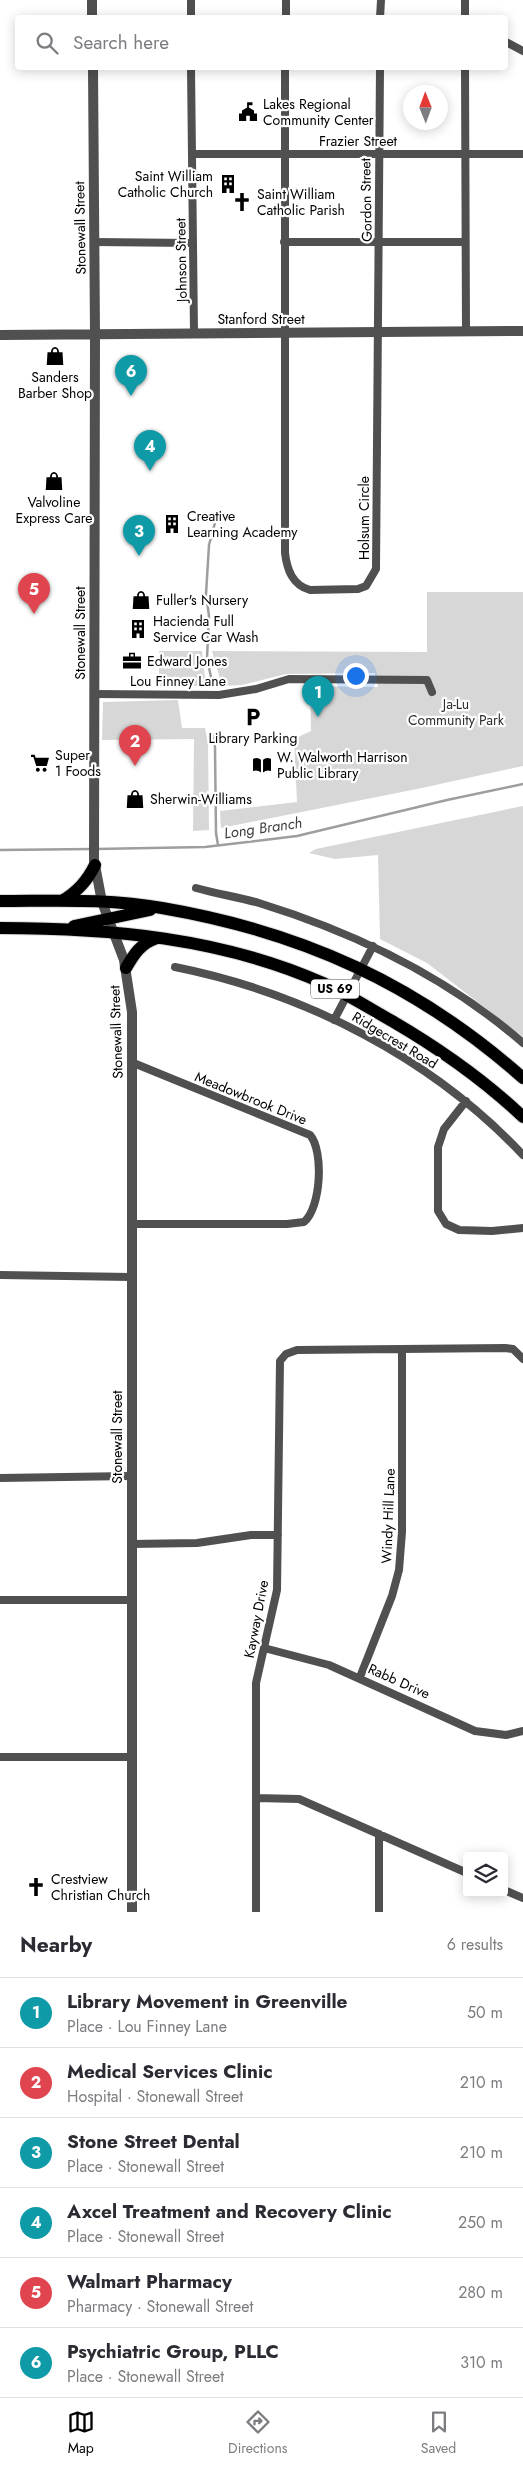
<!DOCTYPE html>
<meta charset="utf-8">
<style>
:root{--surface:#fff;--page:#f2f2f3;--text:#2b2b33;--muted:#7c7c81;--line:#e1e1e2;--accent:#000}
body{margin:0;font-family:Jost,sans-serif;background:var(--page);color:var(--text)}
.controls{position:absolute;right:15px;bottom:15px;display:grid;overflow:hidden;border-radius:5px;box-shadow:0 2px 12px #0003}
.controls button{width:45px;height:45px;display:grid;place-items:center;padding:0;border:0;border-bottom:1px solid var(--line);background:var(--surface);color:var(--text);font:25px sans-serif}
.compass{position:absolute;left:403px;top:85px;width:45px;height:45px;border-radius:50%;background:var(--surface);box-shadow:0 2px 12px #0003;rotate:359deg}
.you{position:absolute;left:355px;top:675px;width:18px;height:18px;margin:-12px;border:4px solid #fff;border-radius:50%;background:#1a73e8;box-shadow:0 0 0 8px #1a73e833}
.badge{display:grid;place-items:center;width:32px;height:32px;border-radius:50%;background:var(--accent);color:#fff;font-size:16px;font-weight:700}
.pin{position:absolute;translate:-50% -41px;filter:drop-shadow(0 1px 2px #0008)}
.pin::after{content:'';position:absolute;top:26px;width:18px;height:15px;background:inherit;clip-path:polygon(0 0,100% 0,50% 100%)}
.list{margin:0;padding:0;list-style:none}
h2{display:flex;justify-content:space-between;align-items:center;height:65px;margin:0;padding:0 20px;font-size:21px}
h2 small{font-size:16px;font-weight:400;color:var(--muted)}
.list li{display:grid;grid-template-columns:32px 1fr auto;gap:15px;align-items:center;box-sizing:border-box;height:70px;padding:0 20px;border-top:1px solid var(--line)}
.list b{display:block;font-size:19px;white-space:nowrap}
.list p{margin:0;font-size:16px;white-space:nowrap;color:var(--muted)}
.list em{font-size:16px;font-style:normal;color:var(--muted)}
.icon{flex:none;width:28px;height:28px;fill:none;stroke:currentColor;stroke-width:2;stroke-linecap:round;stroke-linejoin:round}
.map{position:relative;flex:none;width:523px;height:1912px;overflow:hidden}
.search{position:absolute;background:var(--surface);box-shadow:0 2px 12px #0003;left:15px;right:15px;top:15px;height:55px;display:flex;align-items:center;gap:12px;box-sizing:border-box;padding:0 18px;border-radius:5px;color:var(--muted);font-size:19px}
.sheet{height:485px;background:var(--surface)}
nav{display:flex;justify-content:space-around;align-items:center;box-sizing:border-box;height:70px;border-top:1px solid var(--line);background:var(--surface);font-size:14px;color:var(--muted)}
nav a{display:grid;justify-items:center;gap:2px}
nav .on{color:var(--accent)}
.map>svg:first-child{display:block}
</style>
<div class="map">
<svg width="523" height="1912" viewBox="0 0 523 1912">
<rect width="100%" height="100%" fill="#fff"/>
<!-- green -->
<path fill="#d7d7d7" d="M427,592H523V766L417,789L221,828L220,811L297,802L294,739L311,731L310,686L378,687L375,673L286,674L242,685L222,686L212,651L427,652Z
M159,651H202L206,686H159Z
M178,700L182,728H205L208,743L209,830L193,831L194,739L102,740L103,702Z
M523,806V1037L427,963L380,939L378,855L335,859L309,853L316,849Z"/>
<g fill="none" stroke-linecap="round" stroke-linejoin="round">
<!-- stream -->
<path stroke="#9e9e9e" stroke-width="2.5" d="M213,687L207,658L209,616L206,594L209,545L216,519
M212,734L215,747L216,833L218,845
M96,849L205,847L297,836L447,800L523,784
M0,850L91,849"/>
<!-- trunk casing -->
<g stroke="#dbdbdb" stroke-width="14">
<path id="trunk" d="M0,901C54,901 109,898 162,908C302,932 417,984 523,1078
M62,901C78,891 87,881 95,865
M74,926L150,910
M0,928C109,928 222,938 323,983C347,994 369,1008 392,1021C440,1049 483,1079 523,1117
M126,968C134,954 141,943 157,938"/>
</g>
<!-- minor -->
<path stroke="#505050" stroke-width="8" d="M191,0V18
M286,18V0
M380,18L381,0
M465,18V0
M506,42L523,51
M191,68L194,333
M285,68V553C287,569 292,585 310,590L358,589L366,586L376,569L380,68
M465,68L466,331
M192,154H523
M94,242L193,243
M284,242H464
M94,694L219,695L256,689L289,679L427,680L432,692
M196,888C217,894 238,897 259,903C356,933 446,976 523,1043
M175,967C305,993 432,1058 523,1155
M334,1020L373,946
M466,1101L444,1129L438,1147V1211L446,1224L459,1230L492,1231L523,1228
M131,1224H287L304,1222C321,1208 324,1151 310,1135L131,1062
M0,1275L131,1277
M0,1478L130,1476
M131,1544L197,1543L251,1535H278
M0,1600H131
M264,1648L329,1665L475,1731L506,1735L523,1731
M360,1677L392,1596L399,1570L402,1532V1349
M0,1757H131
M256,1798L299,1799L467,1873
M379,1834V1912
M504,1890L523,1898
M256,1912V1683L277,1590L280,1361L286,1354L297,1350L505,1348L513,1349L523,1359"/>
<!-- tertiary -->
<path stroke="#505050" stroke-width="10" d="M92,0V18
M93,68L95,334L94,860L102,902L124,960L132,1012V1912
M0,335L523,331"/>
<!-- trunk -->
<use href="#trunk" stroke="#000" stroke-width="12"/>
</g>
<!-- icons -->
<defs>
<g id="civic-bare" transform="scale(1.5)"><path d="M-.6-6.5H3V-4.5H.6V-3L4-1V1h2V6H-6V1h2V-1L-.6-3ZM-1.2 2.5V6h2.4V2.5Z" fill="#000" stroke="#fff" stroke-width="2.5" paint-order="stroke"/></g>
<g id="building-bare" transform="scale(1.5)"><path d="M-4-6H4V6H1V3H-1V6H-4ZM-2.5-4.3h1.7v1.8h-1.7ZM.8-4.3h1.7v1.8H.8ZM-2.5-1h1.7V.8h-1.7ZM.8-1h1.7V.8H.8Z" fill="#000" stroke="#fff" stroke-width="2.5" paint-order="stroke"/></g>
<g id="church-bare" transform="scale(1.5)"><path d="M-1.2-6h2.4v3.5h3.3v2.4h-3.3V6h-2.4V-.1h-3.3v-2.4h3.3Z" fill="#000" stroke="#fff" stroke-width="2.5" paint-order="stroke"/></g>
<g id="shop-bare" transform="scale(1.5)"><path d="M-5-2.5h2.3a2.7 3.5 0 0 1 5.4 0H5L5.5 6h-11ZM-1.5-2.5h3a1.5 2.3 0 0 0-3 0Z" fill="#000" stroke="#fff" stroke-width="2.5" paint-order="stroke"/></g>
<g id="office-bare" transform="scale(1.5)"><path d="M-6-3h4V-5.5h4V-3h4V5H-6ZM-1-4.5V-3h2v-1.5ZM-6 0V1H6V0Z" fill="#000" stroke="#fff" stroke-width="2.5" paint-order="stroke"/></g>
<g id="parking-bare" transform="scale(1.5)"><path d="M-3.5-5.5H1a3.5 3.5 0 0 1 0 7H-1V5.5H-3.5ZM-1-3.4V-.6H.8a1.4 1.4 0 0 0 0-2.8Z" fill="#000" stroke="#fff" stroke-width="2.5" paint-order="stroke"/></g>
<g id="supermarket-bare" transform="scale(1.5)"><path d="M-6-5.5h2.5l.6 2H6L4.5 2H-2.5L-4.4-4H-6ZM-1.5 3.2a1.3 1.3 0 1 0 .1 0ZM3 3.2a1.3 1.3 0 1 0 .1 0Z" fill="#000" stroke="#fff" stroke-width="2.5" paint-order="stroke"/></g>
<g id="library-bare" transform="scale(1.5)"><path d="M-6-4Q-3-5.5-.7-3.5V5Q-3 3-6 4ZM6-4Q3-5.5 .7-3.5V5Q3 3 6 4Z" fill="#000" stroke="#fff" stroke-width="2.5" paint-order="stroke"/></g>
</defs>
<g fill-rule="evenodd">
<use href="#civic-bare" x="248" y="112"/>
<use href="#building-bare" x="228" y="184"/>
<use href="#church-bare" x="242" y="202"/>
<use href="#shop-bare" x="55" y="356"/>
<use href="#shop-bare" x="54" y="481"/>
<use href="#building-bare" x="172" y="524"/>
<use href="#shop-bare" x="141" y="600"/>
<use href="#building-bare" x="138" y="629"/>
<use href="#office-bare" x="132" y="661"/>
<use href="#parking-bare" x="253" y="717"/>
<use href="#supermarket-bare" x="40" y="763"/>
<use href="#library-bare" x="262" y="765"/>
<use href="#shop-bare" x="135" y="799"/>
<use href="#church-bare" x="36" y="1887"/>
</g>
<g text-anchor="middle" stroke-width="4.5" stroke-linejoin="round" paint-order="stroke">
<!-- shield labels -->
<rect fill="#fff" stroke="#4c4c4c" stroke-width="1" x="311" y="979.5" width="48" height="19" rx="4"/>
<g font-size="12" font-weight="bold" fill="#000">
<text x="335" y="993">US 69</text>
</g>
<!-- poi labels -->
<g font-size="14" fill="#000" stroke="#fff" text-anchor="start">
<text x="263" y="109">Lakes Regional<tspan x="263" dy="16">Community Center</tspan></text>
<text x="213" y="181" text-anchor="end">Saint William<tspan x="213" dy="16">Catholic Church</tspan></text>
<text x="257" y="199">Saint William<tspan x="257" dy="16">Catholic Parish</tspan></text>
<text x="55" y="382" text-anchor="middle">Sanders<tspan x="55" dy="16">Barber Shop</tspan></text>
<text x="54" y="507" text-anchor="middle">Valvoline<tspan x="54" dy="16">Express Care</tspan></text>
<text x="187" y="521">Creative<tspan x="187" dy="16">Learning Academy</tspan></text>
<text x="156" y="605">Fuller's Nursery</text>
<text x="153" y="626">Hacienda Full<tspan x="153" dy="16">Service Car Wash</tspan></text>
<text x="147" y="666">Edward Jones</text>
<text x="253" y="743" text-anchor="middle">Library Parking</text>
<text x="55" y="760">Super<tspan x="55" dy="16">1 Foods</tspan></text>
<text x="277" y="762">W. Walworth Harrison<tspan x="277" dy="16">Public Library</tspan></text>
<text x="150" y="804">Sherwin-Williams</text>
<text x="51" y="1884">Crestview<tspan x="51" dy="16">Christian Church</tspan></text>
</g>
<!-- street labels -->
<g font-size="14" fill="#000" stroke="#fff">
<text x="358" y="146">Frazier Street</text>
<text transform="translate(366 200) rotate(-91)" y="5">Gordon Street</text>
<text transform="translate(80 228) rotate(-91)" y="5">Stonewall Street</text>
<text transform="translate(181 260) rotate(-91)" y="5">Johnson Street</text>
<text x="261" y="324">Stanford Street</text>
<text transform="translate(364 518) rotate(-90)" y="5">Holsum Circle</text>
<text transform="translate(80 633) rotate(-90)" y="5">Stonewall Street</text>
<text x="178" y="686">Lou Finney Lane</text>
<text transform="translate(116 1032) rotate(-92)" y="5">Stonewall Street</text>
<text transform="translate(395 1040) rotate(31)" y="5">Ridgecrest Road</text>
<text transform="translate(251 1098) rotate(22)" y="5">Meadowbrook Drive</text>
<text transform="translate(117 1437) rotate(-90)" y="5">Stonewall Street</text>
<text transform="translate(388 1516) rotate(-88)" y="5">Windy Hill Lane</text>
<text transform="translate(256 1619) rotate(-79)" y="5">Kayway Drive</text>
<text transform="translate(399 1681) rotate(24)" y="5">Rabb Drive</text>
</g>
<!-- park labels -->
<g font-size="14" fill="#2e2e2e" stroke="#fff">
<text x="456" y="709">Ja-Lu<tspan x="456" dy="16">Community Park</tspan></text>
</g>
<!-- water labels -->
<g font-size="15" font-style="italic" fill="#3f3f3f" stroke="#fff">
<text transform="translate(263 828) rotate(-8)" y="5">Long Branch</text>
</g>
</g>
</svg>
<div class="controls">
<button><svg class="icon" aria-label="layers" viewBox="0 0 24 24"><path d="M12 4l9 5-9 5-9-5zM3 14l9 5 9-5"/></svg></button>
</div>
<svg class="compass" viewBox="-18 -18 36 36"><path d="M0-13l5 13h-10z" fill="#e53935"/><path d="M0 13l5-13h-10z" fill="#7c7c81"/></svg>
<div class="you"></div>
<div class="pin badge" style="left:318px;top:717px;background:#0f9aa8">1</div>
<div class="pin badge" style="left:135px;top:766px;background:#e0444e">2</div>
<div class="pin badge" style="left:139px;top:556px;background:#0f9aa8">3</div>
<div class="pin badge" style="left:150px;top:471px;background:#0f9aa8">4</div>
<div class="pin badge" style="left:34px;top:614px;background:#e0444e">5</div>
<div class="pin badge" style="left:131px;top:396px;background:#0f9aa8">6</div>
<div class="search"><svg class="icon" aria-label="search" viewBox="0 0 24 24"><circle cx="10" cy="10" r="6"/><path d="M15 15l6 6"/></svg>Search here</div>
</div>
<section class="sheet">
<h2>Nearby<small>6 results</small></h2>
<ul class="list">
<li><span class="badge" style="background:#0f9aa8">1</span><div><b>Library Movement in Greenville</b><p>Place · Lou Finney Lane</p></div><em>50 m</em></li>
<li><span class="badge" style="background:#e0444e">2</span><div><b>Medical Services Clinic</b><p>Hospital · Stonewall Street</p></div><em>210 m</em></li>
<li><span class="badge" style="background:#0f9aa8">3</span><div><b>Stone Street Dental</b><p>Place · Stonewall Street</p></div><em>210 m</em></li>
<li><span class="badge" style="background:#0f9aa8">4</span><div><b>Axcel Treatment and Recovery Clinic</b><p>Place · Stonewall Street</p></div><em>250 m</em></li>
<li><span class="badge" style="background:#e0444e">5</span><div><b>Walmart Pharmacy</b><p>Pharmacy · Stonewall Street</p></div><em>280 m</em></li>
<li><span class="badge" style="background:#0f9aa8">6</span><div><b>Psychiatric Group, PLLC</b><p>Place · Stonewall Street</p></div><em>310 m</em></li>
</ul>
</section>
<nav>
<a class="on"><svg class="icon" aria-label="map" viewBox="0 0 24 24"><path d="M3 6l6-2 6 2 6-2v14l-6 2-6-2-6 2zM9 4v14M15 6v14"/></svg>Map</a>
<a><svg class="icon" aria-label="directions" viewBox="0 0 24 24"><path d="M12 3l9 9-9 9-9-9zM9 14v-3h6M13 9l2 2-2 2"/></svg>Directions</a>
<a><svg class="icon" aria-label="saved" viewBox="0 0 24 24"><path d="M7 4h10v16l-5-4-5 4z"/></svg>Saved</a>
</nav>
